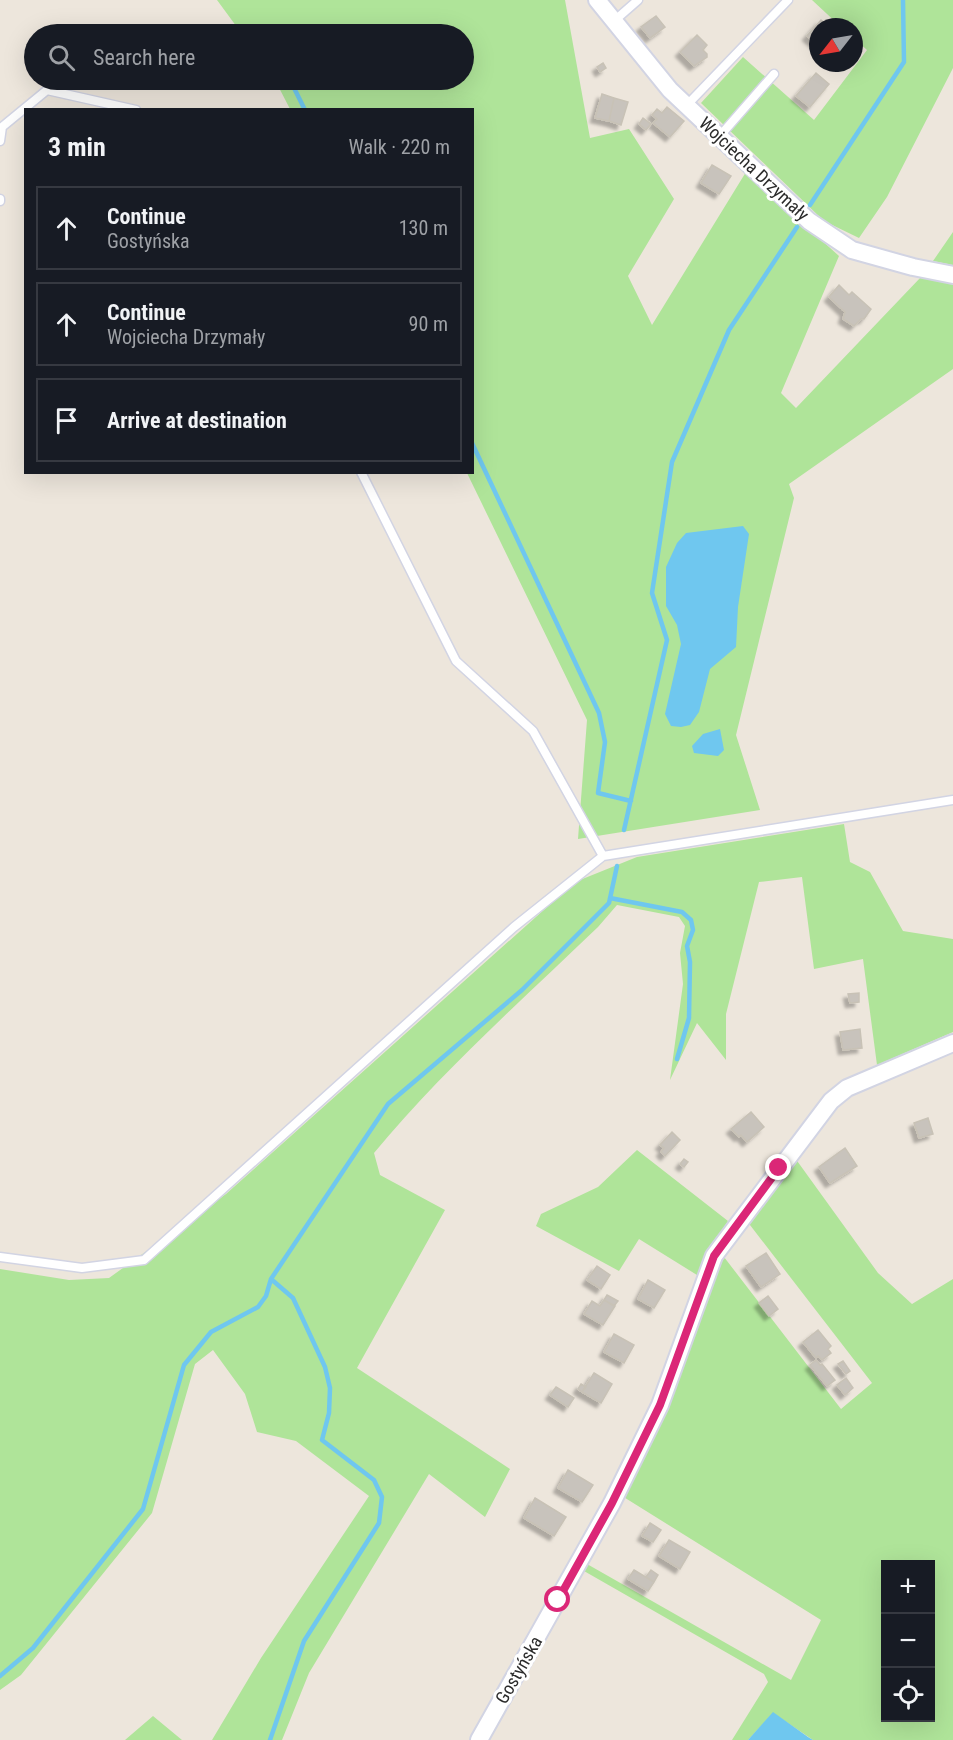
<!DOCTYPE html>
<meta charset="utf-8">
<style>
:root{--surface:#171b24;--page:#20242c;--text:#f1f3f6;--muted:#9ea1a6;--line:#363941}
body{margin:0;font-family:"Roboto Condensed",sans-serif;background:var(--page);color:var(--text)}
.controls{position:absolute;right:18px;bottom:18px;display:grid;overflow:hidden;border-radius:0px;box-shadow:0 6px 24px #0002}
.controls button{width:54px;height:54px;display:grid;place-items:center;padding:0;border:0;border-bottom:2px solid var(--line);background:var(--surface);color:var(--text);font:30px sans-serif}
.compass{position:absolute;left:809px;top:18px;width:54px;height:54px;border-radius:50%;background:var(--surface);box-shadow:0 6px 24px #0002;rotate:239deg}
.stop{position:absolute;width:18px;height:18px;margin:-14px;border:4px solid #db2777;border-radius:50%;background:#fff}
.stop.end{background:#db2777;border-color:#fff;box-shadow:0 2px 6px #0008}
.list{margin:0;padding:0;list-style:none}
h2{display:flex;justify-content:space-between;align-items:center;height:78px;margin:0;padding:0 24px;font-size:26px}
h2 small{font-size:20px;font-weight:400;color:var(--muted)}
.list li{display:grid;grid-template-columns:39px 1fr auto;gap:18px;align-items:center;box-sizing:border-box;height:84px;margin:0 12px 12px;padding:0 12px;border:2px solid var(--line);border-radius:0px}
.list b{display:block;font-size:22px;white-space:nowrap}
.list p{margin:0;font-size:20px;white-space:nowrap;color:var(--muted)}
.list em{font-size:20px;font-style:normal;color:var(--muted)}
.icon{flex:none;width:33px;height:33px;fill:none;stroke:currentColor;stroke-width:2;stroke-linecap:round;stroke-linejoin:round}
.map{position:relative;flex:none;width:953px;height:1740px;overflow:hidden}
.search{position:absolute;background:var(--surface);box-shadow:0 6px 24px #0002;left:24px;top:24px;width:450px;height:66px;display:flex;align-items:center;gap:15px;box-sizing:border-box;padding:0 21px;border-radius:33px;color:var(--muted);font-size:22px}
.panel{position:absolute;background:var(--surface);box-shadow:0 6px 24px #0002;left:24px;top:108px;width:450px;height:366px;border-radius:0px}
.map>svg:first-child{display:block}
</style>
<div class="map">
<svg width="953" height="1740" viewBox="0 0 953 1740">
<defs>
<filter id="shadow"><feDropShadow dx="-4.5" dy="4.5" stdDeviation="1.5" flood-color="#0004"/></filter>
</defs>
<rect width="100%" height="100%" fill="#ede6dc"/>
<!-- green -->
<path fill="#afe499" fill-rule="evenodd" d="M217,0H565L590,138L629,129L674,199L628,276L652,325L746,172L839,256L781,393L796,408L921,277L953,283V369L789,484L794,498L736,735L760,810L578,839L587,720L467,473L472,472V110L290,109L275,80H464V34H242Z
M812,0H953V68L887,197L859,238L824,221L701,103L743,57L814,120L867,50L854,38V27H841Z
M953,232V265L933,261Z
M844,824L850,862L870,872L903,931L953,939V1032L877,1065L863,959L814,969L802,877L759,882L726,1014V1060L697,1023L670,1080L683,984L680,953L685,926L679,917L617,905L598,927C522,1000 442,1071 374,1153L380,1175L445,1210L357,1368L510,1469L485,1517L429,1474L309,1673L282,1740H212L261,1658L369,1496L296,1441L257,1432L245,1394L213,1350L195,1364L152,1513L21,1675L0,1690V1269L69,1280L109,1278L226,1194L575,882L637,857Z
M637,1150L728,1221L711,1247L697,1275L639,1239L619,1271L536,1226L541,1214L598,1187Z
M795,1158L878,1273L912,1304L953,1279V1740H813L773,1713L748,1740H732L768,1682L764,1674L584,1571L587,1564L791,1680L821,1620L622,1496L673,1394L704,1303L724,1257L841,1409L872,1383L750,1225V1216ZM886,1564H930V1718H886Z
M153,1716L182,1740H125Z"/>
<!-- water -->
<path fill="#6fc7ef" d="M743,526L749,534L738,607L736,647L710,669L699,712L690,725L681,727L671,726L665,714L681,644L677,625L666,606V567L677,543L686,533Z
M720,729L724,750L718,756L694,753L692,746L703,734Z
M773,1712L808,1737L813,1740H748Z"/>
<g fill="none" stroke-linecap="round" stroke-linejoin="round">
<!-- stream -->
<path stroke="#6fc7ef" stroke-width="4.5" d="M294,88L305,110
M810,205L904,62L903,0
M472,443L599,713L605,742L598,793L631,801
M624,830L667,640L652,593L672,462L729,330L797,227
M610,898L682,912L691,920L693,930L687,946L690,962L689,1018L677,1059
M0,1676L33,1648L143,1509L184,1365L211,1332L258,1307L266,1296L271,1279
M270,1740L304,1641L379,1523L382,1497L374,1480L322,1440L329,1413L330,1388L325,1367L293,1298L271,1279L388,1104L522,990L609,903L617,866"/>
</g>
<!-- building -->
<path fill="#c8c3bc" stroke="#c8c2b6" stroke-width="1.5" filter="url(#shadow)" d="M656,16L665,27L650,38L641,27Z
M821,20L829,27H818V46L807,36Z
M697,35L707,45L703,50L707,54V57L694,66L680,52Z
M603,63L606,68L600,72L597,67Z
M816,73L829,84L810,107L796,96Z
M602,94L614,98L609,121L595,118Z
M614,98L628,102L621,125L609,121Z
M667,107L684,121L670,137L653,123L657,119L652,115L657,109L662,113Z
M643,118L651,124L646,130L639,124Z
M712,165L731,176L719,194L701,183Z
M839,285L849,295L852,292L871,309L864,319H861L854,326L843,319L845,312L829,297Z
M859,993V1002L850,1003L848,994Z
M860,1029L862,1048L843,1050L840,1032Z
M751,1112L764,1127L747,1142L741,1135L739,1137L731,1129Z
M928,1118L933,1134L919,1138L914,1123Z
M672,1132L680,1140L665,1156L661,1152L664,1148L660,1145Z
M845,1148L857,1166L830,1183L819,1167Z
M684,1159L688,1162L684,1167L680,1164Z
M766,1253L780,1274L761,1287L746,1266Z
M597,1266L610,1275L601,1289L587,1280Z
M648,1280L665,1290L654,1308L638,1299Z
M607,1295L618,1301L614,1306L604,1300Z
M768,1296L778,1309L769,1316L759,1303Z
M604,1300L615,1306L603,1325L584,1314L592,1301L600,1306Z
M818,1330L831,1346L828,1349L831,1353L822,1360L818,1356L816,1358L803,1342Z
M614,1334L634,1345L624,1363L604,1352Z
M816,1360L820,1365L822,1364L835,1380L827,1386L810,1365Z
M843,1361L850,1371L846,1374L838,1364Z
M594,1373L612,1384L601,1403L582,1392Z
M846,1378L853,1388L845,1395L837,1385Z
M581,1384L586,1387L582,1392L578,1389Z
M556,1387L574,1398L568,1407L550,1395Z
M568,1470L593,1485L582,1502L558,1488Z
M535,1498L566,1517L554,1536L524,1518Z
M650,1523L661,1530L653,1542L642,1536Z
M669,1540L690,1552L680,1569L659,1556Z
M634,1570L654,1582L648,1591L628,1579Z
M651,1570L658,1575L654,1582L646,1577Z"/>
<g fill="none" stroke-linecap="round" stroke-linejoin="round">
<!-- lane casing -->
<g stroke="#d2d4e3" stroke-width="11">
<path id="lane" d="M614,21L638,0
M686,106L788,0
M719,137L774,74
M0,141L2,127L47,90L136,110
M0,199V201
M361,472L456,661L533,731L603,856
M0,1257L82,1268L144,1260L514,927L603,856L953,800"/>
</g>
<!-- street casing -->
<g stroke="#d2d4e3" stroke-width="20">
<path id="street" d="M597,0L670,90L809,221L852,250L913,267L953,275
M479,1740L612,1503L660,1405L714,1256L831,1101L847,1088L953,1043"/>
</g>
<!-- lane -->
<use href="#lane" stroke="#fff" stroke-width="8"/>
<!-- street -->
<use href="#street" stroke="#fff" stroke-width="16"/>
</g>
<g fill="none" stroke-linecap="round" stroke-linejoin="round">
<!-- route -->
<path stroke="#db2777" stroke-width="8" d="M558,1600L612,1503L660,1405L714,1256L779,1168"/>
</g>
<g text-anchor="middle" stroke-width="6" stroke-linejoin="round" paint-order="stroke">
<!-- street labels -->
<g font-size="18" fill="#2b2b2b" stroke="#fff">
<text transform="translate(754 169) rotate(43)" y="6">Wojciecha Drzymały</text>
<text transform="translate(519 1670) rotate(-60)" y="6">Gostyńska</text>
</g>
</g>
</svg>
<div class="controls">
<button>+</button>
<button>−</button>
<button><svg class="icon" aria-label="locate" viewBox="0 0 24 24"><circle cx="12" cy="12" r="6"/><path d="M12 2v4M12 18v4M2 12h4M18 12h4"/></svg></button>
</div>
<svg class="compass" viewBox="-18 -18 36 36"><path d="M0-13l5 13h-10z" fill="#e53935"/><path d="M0 13l5-13h-10z" fill="#9ea1a6"/></svg>
<div class="stop" style="left:558px;top:1600px"></div>
<div class="stop end" style="left:779px;top:1168px"></div>
<div class="search"><svg class="icon" aria-label="search" viewBox="0 0 24 24"><circle cx="10" cy="10" r="6"/><path d="M15 15l6 6"/></svg>Search here</div>
<section class="panel">
<h2>3 min<small>Walk · 220 m</small></h2>
<ul class="list">
<li><svg class="icon" aria-label="ahead" viewBox="0 0 24 24"><path d="M12 20V5M6 11l6-6 6 6"/></svg><div><b>Continue</b><p>Gostyńska</p></div><em>130 m</em></li>
<li><svg class="icon" aria-label="ahead" viewBox="0 0 24 24"><path d="M12 20V5M6 11l6-6 6 6"/></svg><div><b>Continue</b><p>Wojciecha Drzymały</p></div><em>90 m</em></li>
<li><svg class="icon" aria-label="arrive" viewBox="0 0 24 24"><path d="M6 21V4h12l-3 4 3 4H6"/></svg><div><b>Arrive at destination</b></div></li>
</ul>
</section>
</div>
